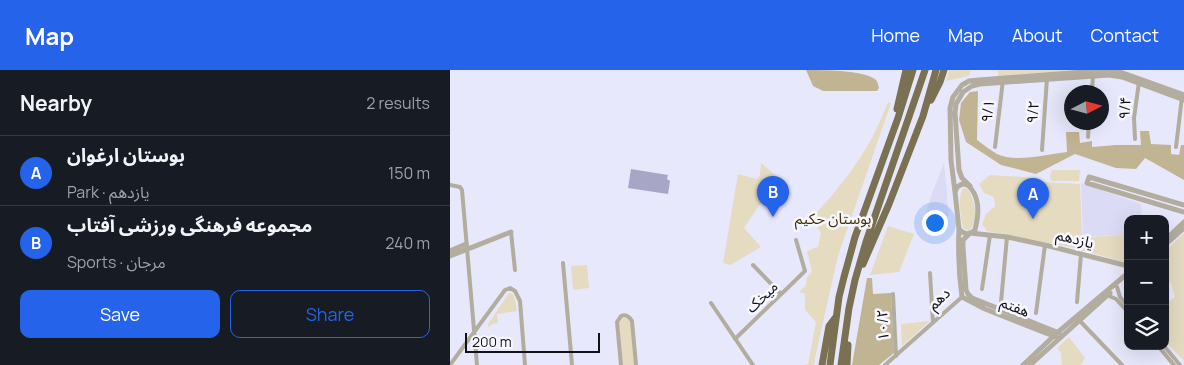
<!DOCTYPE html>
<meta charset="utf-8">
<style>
:root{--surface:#171b24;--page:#242831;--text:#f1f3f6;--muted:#9ea1a6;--line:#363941;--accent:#2563eb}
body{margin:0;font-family:Manrope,"Noto Sans Arabic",sans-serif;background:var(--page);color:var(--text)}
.controls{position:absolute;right:15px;bottom:15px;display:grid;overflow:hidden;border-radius:10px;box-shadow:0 5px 20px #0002}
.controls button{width:45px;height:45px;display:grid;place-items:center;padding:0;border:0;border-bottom:1px solid var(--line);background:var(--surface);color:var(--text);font:25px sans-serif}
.compass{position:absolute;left:614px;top:15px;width:45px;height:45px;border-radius:50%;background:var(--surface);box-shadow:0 5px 20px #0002;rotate:84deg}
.scale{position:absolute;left:15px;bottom:12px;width:135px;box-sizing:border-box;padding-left:5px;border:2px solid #121218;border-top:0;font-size:14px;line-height:18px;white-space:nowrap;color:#121218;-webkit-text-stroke:4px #f7f7ff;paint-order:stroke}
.you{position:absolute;left:484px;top:152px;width:18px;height:18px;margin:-12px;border:4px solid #fff;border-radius:50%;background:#1a73e8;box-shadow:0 0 0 8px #1a73e833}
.badge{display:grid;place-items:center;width:32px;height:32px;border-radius:50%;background:var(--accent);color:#fff;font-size:16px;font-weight:700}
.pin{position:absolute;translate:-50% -41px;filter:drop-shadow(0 1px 2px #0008)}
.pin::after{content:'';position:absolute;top:26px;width:18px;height:15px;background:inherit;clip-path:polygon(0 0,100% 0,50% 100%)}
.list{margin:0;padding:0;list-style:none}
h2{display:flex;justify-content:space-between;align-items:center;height:65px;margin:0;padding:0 20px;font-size:21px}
h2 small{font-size:16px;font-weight:400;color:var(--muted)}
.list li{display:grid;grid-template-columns:32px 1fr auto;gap:15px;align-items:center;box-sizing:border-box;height:70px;padding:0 20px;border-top:1px solid var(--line)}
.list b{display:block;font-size:19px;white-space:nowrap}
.list p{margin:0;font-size:16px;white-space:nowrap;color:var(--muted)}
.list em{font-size:16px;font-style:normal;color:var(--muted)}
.actions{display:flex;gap:10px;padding:15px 20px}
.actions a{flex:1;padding:11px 0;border:1px solid var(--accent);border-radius:10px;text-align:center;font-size:18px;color:var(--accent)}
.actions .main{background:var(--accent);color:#fff}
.icon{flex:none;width:28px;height:28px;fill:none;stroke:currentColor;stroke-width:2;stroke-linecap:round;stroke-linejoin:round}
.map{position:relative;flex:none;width:734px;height:295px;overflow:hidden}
header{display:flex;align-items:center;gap:30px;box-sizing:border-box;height:70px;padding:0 25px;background:var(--accent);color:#fff}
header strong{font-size:24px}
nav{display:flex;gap:28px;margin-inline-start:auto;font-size:18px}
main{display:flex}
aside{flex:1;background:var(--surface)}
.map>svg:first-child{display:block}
</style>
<header>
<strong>Map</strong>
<nav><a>Home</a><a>Map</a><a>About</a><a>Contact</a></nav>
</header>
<main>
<aside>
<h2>Nearby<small>2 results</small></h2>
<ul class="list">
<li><span class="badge">A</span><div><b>بوستان ارغوان</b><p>Park · یازدهم</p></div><em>150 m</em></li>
<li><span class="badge">B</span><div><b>مجموعه فرهنگی ورزشی آفتاب</b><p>Sports · مرجان</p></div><em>240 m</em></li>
</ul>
<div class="actions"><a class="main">Save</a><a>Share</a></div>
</aside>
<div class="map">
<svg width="734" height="295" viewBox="0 0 734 295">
<rect width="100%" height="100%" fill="#e8e8fc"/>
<!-- built -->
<path fill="#dbdbf6" d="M494,93L499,146H489L475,151L472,149L477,141L481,126Z
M631,113L691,134L692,149H678V164L633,167Z"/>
<!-- green -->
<path fill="#e4dbc1" d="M499,0H521L519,6L496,11Z
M548,0H627L548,7Z
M438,32L441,33L388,186L365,288L364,295H354L358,294L366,252L355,240V224L349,222L356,215L357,207L362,202L357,181L368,177L371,163L362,148C385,123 406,97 422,68C428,56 433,44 438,32Z
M311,93L325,105L326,110L294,158L311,177L280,195L273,193L288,104L307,109L310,105Z
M602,100H630L629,111H601L600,106Z
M540,105L574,107L591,110L592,112L630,114L632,168L678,164V193L620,177L537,161L532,154L536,144L545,136L544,127L534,123L529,114Z
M513,118H516C526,128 529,150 519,161L513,158C511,147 507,128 513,118Z
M438,156L464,164L449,202L420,205Z
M734,163V291L715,271V234L725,227L721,213L715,207V181Z
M137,195L139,218L123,220L121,196Z
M59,223L63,224L65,230L67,241L47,244L48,253L43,254L38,257V254Z
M172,248H177L181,252L184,295H173L169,253Z
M480,251L452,276L451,254Z
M619,267L635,288L631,295H612L611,283L607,278Z"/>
<!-- forest -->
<path fill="#c0b492" d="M356,0C373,0 415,0 426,10C428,12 428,15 429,18L427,21H373L363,16Z
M528,21L527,70C534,75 540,80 547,84C565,93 598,84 617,82L616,62H629L630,73L642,71V77L666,75H691L690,61H699L701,74L721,75V84L729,85L731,75H734V110L695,88L686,99L666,98L625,84L586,104L551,95L516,72L509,50L511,33L520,22Z
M417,208H422L423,224L441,223L444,283L429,295H402Z"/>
<!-- water -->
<path fill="#a7a6c7" d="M181,99L218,105L217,109L220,111L218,124L178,118Z"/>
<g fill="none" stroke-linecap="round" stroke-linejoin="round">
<!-- minor -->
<path stroke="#b2ad9e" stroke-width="4" d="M642,22L643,5
M638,67L639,52
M685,69L684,48L689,12
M545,77L553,10
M726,77L732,27
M592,80L597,8
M0,115L10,117L12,120L27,295
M61,162L65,200
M113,193L122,295
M303,195L331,224
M480,203L483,253
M667,217L670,227L678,236
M532,219L540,165
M443,224L446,286
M657,225L666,229L678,242
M551,232L557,167
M627,232L631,184
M261,233L303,295
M586,243L595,175
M629,250L672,295
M285,269L355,201L346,170
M708,276L724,295
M714,276L730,295
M0,295L55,220L60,218L65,221L70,231L75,295
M171,295L167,252L171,246C176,244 179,246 182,251L186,295
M435,295L512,227"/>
<!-- tertiary -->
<path stroke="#b2ad9e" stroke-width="5" d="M512,114C519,114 520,117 524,123C530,135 528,147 525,160C520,165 514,165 509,159L505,122L507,117Z
M520,116L512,108L509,100L505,43L506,34L513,22L522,16L530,14L659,5L672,7L734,30
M505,122L501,90L500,38L503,27L512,15L519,11L529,10L659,0L673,3L734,25
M734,142L637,113L639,107L734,135
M509,159C508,182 509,205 512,227
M715,170L734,152
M715,175L734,158
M0,181L16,174
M0,186L61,162
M518,224L516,220L513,177V170L520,163L557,167L595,175L678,196
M518,224L522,228L609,263
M512,227L535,239L606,267
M573,295L607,263L678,203
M580,295L660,223"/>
<!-- trunk -->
<path stroke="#7a7052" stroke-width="7" d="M481,30L490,12L494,0
M447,39L456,0
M413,194L439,134L473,46L486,0
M372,295L379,256L385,248
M380,295L389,227L394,207L405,167L448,48L463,0
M391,295L399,238L405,210L416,172L475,0
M397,295L398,275"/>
</g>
<g text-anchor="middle" stroke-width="5" stroke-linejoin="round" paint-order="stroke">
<!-- street labels -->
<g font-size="15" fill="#121218" stroke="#f7f7ff">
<text transform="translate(675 38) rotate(-86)" y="5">۹/۴</text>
<text transform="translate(538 41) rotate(-83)" y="5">۹/۱</text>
<text transform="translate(583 42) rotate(-85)" y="5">۹/۲</text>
<text transform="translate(625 169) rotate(14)" y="5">یازدهم</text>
<text transform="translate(312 227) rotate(-44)" y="5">میخک</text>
<text transform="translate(489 229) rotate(-44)" y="5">دهم</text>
<text transform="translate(565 237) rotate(22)" y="5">هفتم</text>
<text transform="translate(433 255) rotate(-93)" y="5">۱۰/۲</text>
</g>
<!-- park labels -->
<g font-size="15" fill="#403205" stroke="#f7f7ff">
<text x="383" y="154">بوستان حکیم</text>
</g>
</g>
</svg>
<div class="controls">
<button>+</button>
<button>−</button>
<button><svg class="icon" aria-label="layers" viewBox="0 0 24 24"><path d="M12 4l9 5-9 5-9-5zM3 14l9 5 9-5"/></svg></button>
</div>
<svg class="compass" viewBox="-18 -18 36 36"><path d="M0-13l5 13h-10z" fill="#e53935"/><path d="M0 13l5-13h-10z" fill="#9ea1a6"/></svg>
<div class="scale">200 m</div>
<div class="you"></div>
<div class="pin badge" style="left:583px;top:149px">A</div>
<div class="pin badge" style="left:323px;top:147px">B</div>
</div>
</main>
